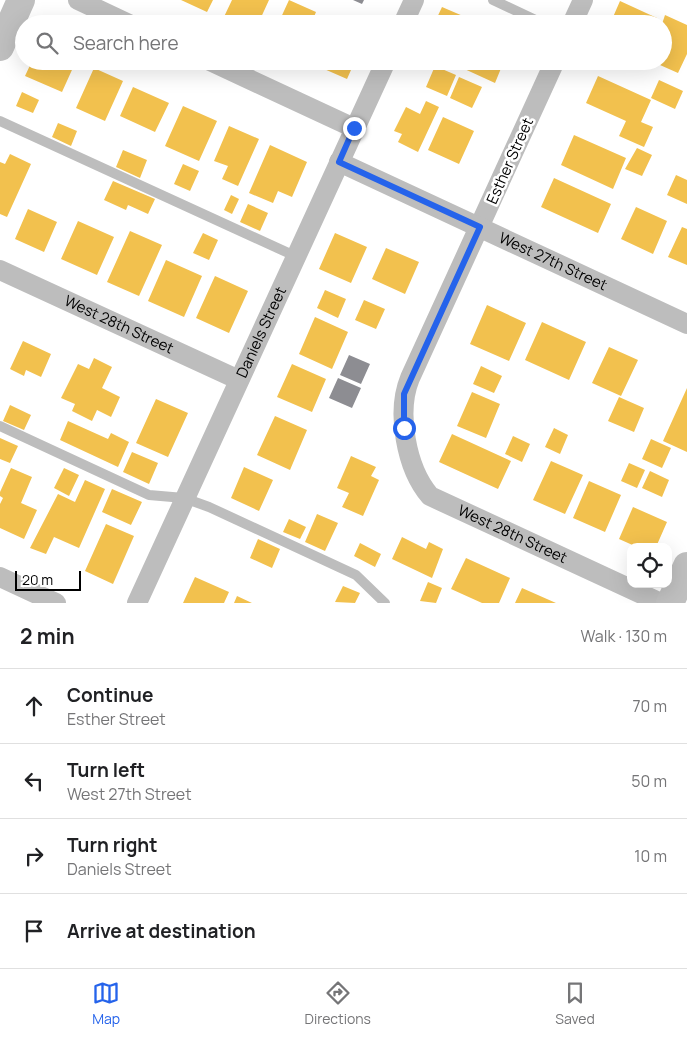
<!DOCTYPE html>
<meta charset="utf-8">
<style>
:root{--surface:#fff;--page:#f6f6f6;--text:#202124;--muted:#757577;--line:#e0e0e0;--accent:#2563eb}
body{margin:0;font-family:Manrope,sans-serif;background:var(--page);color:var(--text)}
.controls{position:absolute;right:15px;bottom:15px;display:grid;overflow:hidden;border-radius:10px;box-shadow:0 5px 20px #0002}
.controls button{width:45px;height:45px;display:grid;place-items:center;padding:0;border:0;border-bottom:1px solid var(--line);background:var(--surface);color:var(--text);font:25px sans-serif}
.scale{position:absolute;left:15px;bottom:12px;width:66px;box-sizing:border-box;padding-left:5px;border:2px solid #000;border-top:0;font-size:14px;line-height:18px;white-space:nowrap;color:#000;-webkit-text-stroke:4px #fff;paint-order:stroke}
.stop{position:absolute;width:15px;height:15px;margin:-11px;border:4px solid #2563eb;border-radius:50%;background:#fff}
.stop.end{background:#2563eb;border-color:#fff;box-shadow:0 1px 5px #0008}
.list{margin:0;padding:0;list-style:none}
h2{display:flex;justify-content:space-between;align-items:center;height:65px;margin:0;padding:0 20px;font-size:21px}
h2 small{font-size:16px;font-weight:400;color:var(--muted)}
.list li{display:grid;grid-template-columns:32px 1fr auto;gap:15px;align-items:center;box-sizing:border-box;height:75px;padding:0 20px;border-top:1px solid var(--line)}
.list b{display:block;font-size:19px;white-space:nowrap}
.list p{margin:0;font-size:16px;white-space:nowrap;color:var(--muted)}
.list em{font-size:16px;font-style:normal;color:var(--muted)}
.icon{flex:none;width:28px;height:28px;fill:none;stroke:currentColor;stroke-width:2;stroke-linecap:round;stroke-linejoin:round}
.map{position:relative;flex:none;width:687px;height:603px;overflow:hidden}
.search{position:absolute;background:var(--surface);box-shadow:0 5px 20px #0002;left:15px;right:15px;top:15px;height:55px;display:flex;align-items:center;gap:12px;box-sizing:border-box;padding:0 18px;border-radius:28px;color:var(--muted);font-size:19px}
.sheet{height:365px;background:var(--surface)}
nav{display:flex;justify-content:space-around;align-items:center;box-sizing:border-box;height:70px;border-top:1px solid var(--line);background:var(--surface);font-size:14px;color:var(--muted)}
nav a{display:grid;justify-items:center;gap:2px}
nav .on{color:var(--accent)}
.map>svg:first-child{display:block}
</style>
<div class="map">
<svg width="687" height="603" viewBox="0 0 687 603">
<rect width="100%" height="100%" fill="#fff"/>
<!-- homes -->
<path fill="#f2c14e" d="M181,0H213L207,12Z
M232,0H269L258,24H229L222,21Z
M289,0L316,12L311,24H278Z
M620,1L657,18L654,24H610Z
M442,7L463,16L459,24H434Z
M665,15L687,25V54L678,73L651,61H663L662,24Z
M32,61H76L62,92L25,76Z
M317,61H355L347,79L315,65Z
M447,61H504L495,83Z
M435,66L456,75L447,96L426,87Z
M94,68L123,81L105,121L76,108Z
M598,76L651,100L641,122L653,127L644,147L619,136L626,121L586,103Z
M459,77L482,87L472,108L450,98Z
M659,80L683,91L675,109L651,98Z
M133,87L169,103L155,132L120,116Z
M22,92L39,100L33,113L16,106Z
M426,101L439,107L418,152L398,142L402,134L394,131L406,107L420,114Z
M183,106L217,121L199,161L165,146Z
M443,117L474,131L459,164L428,150Z
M58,123L77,131L71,146L52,137Z
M229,126L259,139L238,186L222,179L228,166L214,161Z
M574,135L626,158L613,189L561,165Z
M270,145L307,162L292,197L278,191L273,203L249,193Z
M637,148L652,155L642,176L625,169Z
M123,150L147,160L140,178L116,167Z
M10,154L31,164L7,217L0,214V162L5,164Z
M183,164L199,171L190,191L174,184Z
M676,175L687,180V204L667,195Z
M554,178L611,204L598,233L541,207Z
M113,181L155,199L148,214L128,205L126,210L104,200Z
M231,195L239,199L232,214L224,210Z
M248,204L268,213L260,231L240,222Z
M636,207L667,221L653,254L621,239Z
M28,209L57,222L44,252L15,239Z
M78,221L114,237L97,275L61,259Z
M682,227L687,229V265L668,257Z
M130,231L162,245L139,296L107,282Z
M203,233L218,240L209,260L193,253Z
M335,233L367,247L351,283L319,269Z
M386,248L419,262L405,294L372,279Z
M166,260L202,276L184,317L148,301Z
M215,276L248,291L229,333L196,318Z
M325,290L346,299L338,318L317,308Z
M364,300L385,309L376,329L355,320Z
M487,305L526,323L509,361L470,344Z
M315,317L348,332L332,369L299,354Z
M542,322L586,342L569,380L525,360Z
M23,341L51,354L41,377L26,370L24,376L10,369Z
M609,347L638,360L621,396L592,383Z
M94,358L112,367L102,388L120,397L111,417L97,410L92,421L72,411L75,404L61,398L78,364L89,369Z
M292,364L326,379L312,412L277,397Z
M481,366L502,376L494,393L473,384Z
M687,388V452L663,441Z
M472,392L500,404L486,438L457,426Z
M619,397L644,408L634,432L608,421Z
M156,399L188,413L168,457L136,443Z
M10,405L31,415L24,430L3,421Z
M275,416L307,430L290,470L257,455Z
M68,421L108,439L111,433L129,442L118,467L60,440Z
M554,428L568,435L560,454L545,447Z
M452,434L511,461L498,489L439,462Z
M513,436L530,444L522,462L505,454Z
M0,438L18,446L10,463L0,459Z
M651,439L671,448L662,468L642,459Z
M132,452L158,463L149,484L123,472Z
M351,456L376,467L371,476L379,480L363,516L342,507L349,493L337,488Z
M551,461L583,475L565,514L533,500Z
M629,463L645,470L637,488L621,481Z
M244,467L273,480L259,511L231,498Z
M11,468L32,477L21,503L37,510L24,539L0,528V504L3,498L0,496V492Z
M64,468L79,475L69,496L54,488Z
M650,471L669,480L662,497L642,488Z
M85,480L105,489L79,548L54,537L46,554L30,548L58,494L75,502Z
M589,481L621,495L605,532L573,518Z
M112,489L142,502L131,525L102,512Z
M633,507L667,522L656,547H637L619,539Z
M317,514L338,523L325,551L305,542Z
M289,519L306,527L300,539L283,532Z
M106,524L134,536L113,584L85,571Z
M402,537L426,549L429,542L443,549L432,578L392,559Z
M258,539L280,549L272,568L250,558Z
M360,543L381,554L375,567L354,556Z
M466,558L510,578L499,603H482L451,589Z
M195,577L229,592L224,603H183Z
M428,582L442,588L436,603L420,601Z
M343,586L360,593L355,603L335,602Z
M522,588L556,603H515Z
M237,596L252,603H234Z"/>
<!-- industry -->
<path fill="#8d8d92" d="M353,0H364L362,4Z
M349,355L370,364L361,384L340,375Z
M338,378L361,388L352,408L329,398Z"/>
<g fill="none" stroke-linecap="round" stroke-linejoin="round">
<!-- lane -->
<path stroke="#bdbdbd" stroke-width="10" d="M493,0L544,24
M0,121L295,256
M0,426L149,495L184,498L209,507L356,575L385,603"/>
<!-- street -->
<g stroke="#bdbdbd" stroke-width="20">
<path d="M78,0L129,24"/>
<path d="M403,24L414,0"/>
<path d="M572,24L583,0"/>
<path d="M210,61L354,128"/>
<path id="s1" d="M555,61L410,378C396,412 406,468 430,496L661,603"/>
<path id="s2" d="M339,162L687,324"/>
<path id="s3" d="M0,270L239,380"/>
<path d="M0,577L56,603"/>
<path id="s4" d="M137,603L386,61"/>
</g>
<!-- secondary -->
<path stroke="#bfbfbf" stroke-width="28" d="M0,47L21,0
M670,603L687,566"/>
</g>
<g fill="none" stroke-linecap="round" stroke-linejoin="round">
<!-- route -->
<path stroke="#2563eb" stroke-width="6" d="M354,128L339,162L480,227L404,394V428"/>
</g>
<g text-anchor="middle" stroke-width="5" stroke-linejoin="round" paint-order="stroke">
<!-- street labels -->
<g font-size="15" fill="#000" stroke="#fff">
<text transform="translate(510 161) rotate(-66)" y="5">Esther Street</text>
<text dy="5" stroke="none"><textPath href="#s2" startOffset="236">West 27th Street</textPath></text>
<text dy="5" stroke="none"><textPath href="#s3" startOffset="131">West 28th Street</textPath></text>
<text dy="5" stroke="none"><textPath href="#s4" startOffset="298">Daniels Street</textPath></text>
<text dy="5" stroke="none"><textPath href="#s1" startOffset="564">West 28th Street</textPath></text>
</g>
</g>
</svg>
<div class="controls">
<button><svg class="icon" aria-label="locate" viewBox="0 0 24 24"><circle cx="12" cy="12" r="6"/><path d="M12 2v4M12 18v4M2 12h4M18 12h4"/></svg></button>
</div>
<div class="scale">20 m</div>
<div class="stop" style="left:404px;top:428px"></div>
<div class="stop end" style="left:354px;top:128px"></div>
<div class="search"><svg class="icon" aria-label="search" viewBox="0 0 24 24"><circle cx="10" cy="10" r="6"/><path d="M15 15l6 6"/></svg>Search here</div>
</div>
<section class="sheet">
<h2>2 min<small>Walk · 130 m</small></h2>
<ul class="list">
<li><svg class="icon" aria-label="ahead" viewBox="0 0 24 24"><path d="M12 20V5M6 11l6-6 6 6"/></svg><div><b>Continue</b><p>Esther Street</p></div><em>70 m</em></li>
<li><svg class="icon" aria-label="left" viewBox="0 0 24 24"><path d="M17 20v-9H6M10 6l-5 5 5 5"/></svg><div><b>Turn left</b><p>West 27th Street</p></div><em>50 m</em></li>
<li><svg class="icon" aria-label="right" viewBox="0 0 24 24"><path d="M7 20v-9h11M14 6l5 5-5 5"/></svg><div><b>Turn right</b><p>Daniels Street</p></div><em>10 m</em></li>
<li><svg class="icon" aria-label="arrive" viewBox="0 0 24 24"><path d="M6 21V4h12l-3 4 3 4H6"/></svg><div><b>Arrive at destination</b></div></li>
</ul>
</section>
<nav>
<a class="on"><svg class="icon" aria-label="map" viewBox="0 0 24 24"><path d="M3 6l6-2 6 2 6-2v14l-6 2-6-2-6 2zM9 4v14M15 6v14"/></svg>Map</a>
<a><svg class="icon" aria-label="directions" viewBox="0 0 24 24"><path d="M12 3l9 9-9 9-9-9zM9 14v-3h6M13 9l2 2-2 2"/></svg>Directions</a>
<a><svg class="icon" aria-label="saved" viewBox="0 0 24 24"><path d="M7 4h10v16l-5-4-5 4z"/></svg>Saved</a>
</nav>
